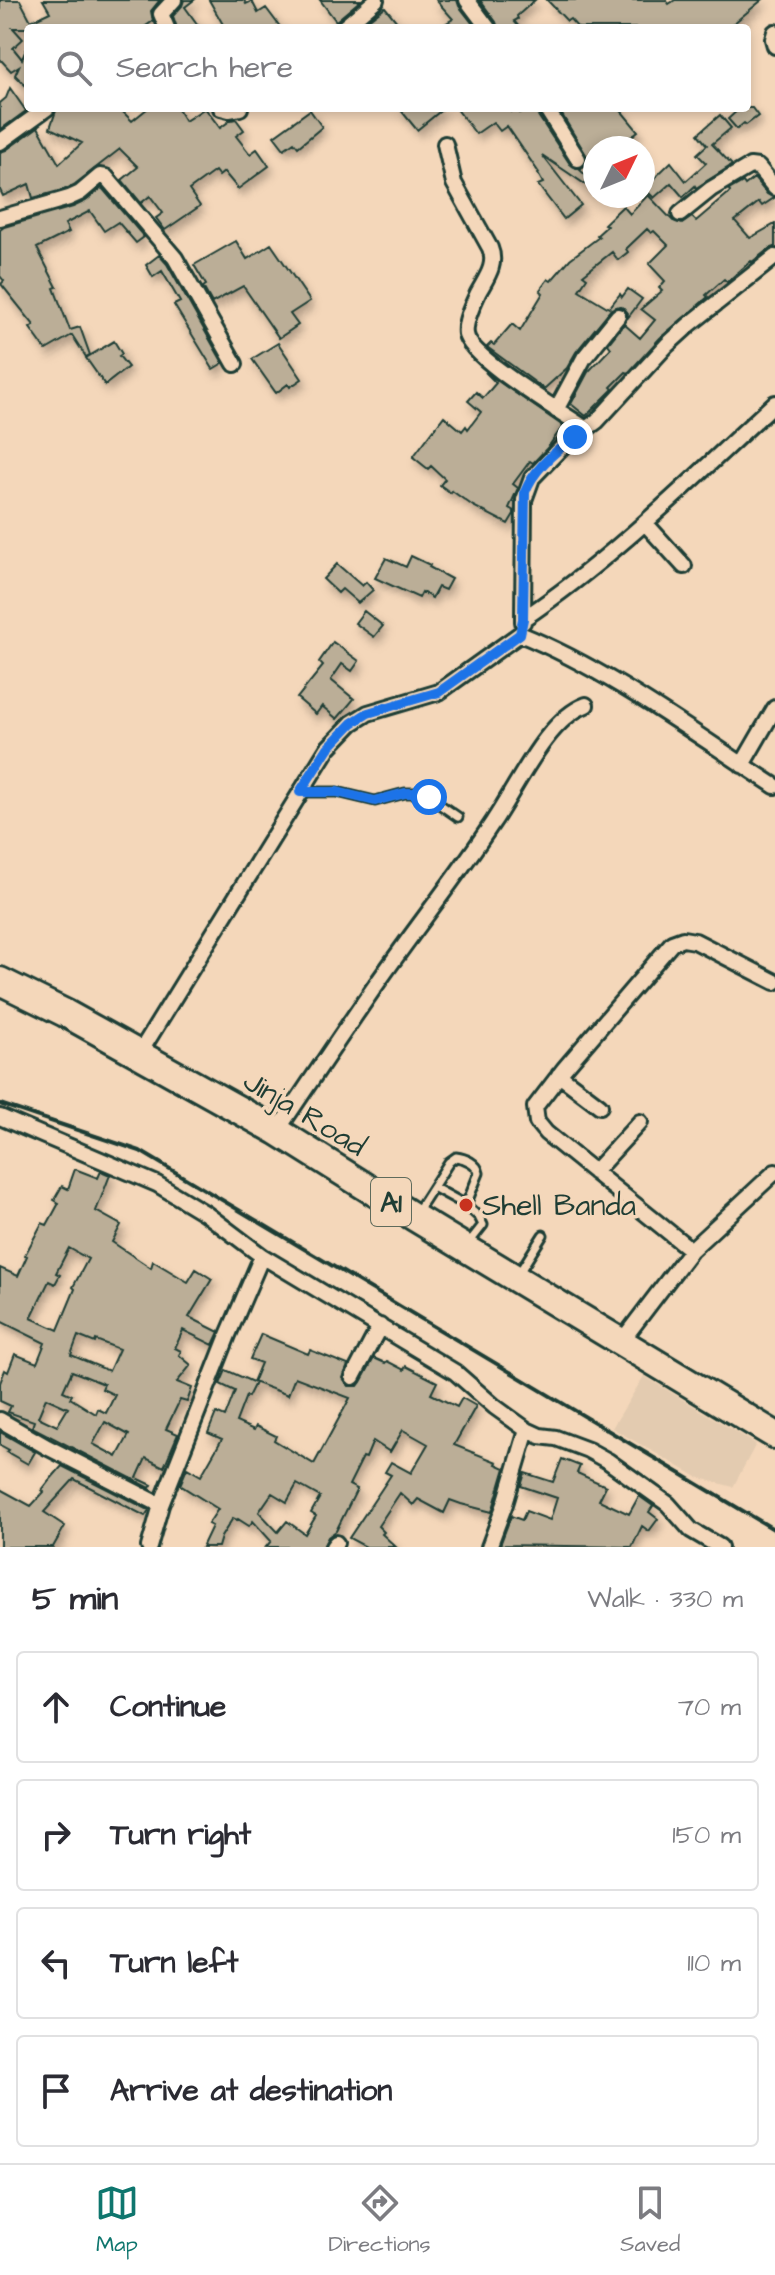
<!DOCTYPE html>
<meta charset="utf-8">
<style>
:root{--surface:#fff;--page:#f7f7f7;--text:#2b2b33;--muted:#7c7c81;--line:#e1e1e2;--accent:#0f766e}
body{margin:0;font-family:"Architects Daughter",sans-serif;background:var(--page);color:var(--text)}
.compass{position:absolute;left:583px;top:136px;width:72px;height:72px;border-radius:50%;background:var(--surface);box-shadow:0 4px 12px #0003;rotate:47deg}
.stop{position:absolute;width:24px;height:24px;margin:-18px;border:6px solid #1a73e8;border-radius:50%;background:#fff}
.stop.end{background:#1a73e8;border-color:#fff;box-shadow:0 2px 8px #0008}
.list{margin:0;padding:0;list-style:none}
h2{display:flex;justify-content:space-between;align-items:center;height:104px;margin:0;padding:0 32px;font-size:34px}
h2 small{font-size:26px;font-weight:400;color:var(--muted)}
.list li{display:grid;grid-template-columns:52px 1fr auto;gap:24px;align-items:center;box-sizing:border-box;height:112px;margin:0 16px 16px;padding:0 16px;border:2px solid var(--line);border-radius:8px}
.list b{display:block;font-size:30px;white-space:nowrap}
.list em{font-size:26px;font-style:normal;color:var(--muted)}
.icon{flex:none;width:44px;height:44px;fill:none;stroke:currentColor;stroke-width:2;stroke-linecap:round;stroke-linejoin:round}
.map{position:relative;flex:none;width:775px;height:1547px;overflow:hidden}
.search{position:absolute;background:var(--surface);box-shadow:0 4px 12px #0003;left:24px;right:24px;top:24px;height:88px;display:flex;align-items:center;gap:20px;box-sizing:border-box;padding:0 28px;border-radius:8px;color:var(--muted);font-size:30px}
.sheet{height:616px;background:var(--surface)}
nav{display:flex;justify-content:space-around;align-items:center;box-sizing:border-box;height:112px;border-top:2px solid var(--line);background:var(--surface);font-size:22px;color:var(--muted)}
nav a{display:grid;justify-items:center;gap:4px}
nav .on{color:var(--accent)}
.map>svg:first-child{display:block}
</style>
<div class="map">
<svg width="775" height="1547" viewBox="0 0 775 1547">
<defs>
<filter id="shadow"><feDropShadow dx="3.5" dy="6" stdDeviation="4" flood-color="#0004"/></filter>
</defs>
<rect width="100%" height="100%" fill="#f4d7ba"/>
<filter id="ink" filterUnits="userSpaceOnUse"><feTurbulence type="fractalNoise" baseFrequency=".0125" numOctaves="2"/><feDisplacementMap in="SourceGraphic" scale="16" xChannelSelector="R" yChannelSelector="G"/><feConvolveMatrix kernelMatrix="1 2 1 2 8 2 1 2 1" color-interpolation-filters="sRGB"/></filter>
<g filter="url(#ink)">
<!-- built -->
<path fill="#e3cbb0" d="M644,1376L756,1444L733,1487L697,1477L612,1428Z"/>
<!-- building -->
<path fill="#bbae97" stroke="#1f3d34" stroke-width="2" fill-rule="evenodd" filter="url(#shadow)" d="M0,0H20L31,21L50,12L43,0H160L151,11L153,21L143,28H13L23,39L13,48L22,59L28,45V88L15,75L19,66L11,71L0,59Z
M184,0H194L185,7L200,28H177L173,16L182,6Z
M209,0H244L246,4L252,1L258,13L266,8L281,28H225Z
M320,0H361L336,21Z
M436,0H457L459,6L476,28H438L453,19Z
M480,0H535L517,16L518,19L514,21L520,28H498L496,22Z
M547,0H666L669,4L675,0H762L728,28H578L570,19L567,21Z
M385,7L398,23L392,28H358Z
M10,88L26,111L0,130V103L6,98Z
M57,108H119L132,121L148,108H177L185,121L205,108L220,128L231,120L236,119L244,130L236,136L250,154L257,149L269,166L238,189L224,172L219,176L215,171L189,190L200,206L165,230L156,218L163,213L150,196L141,203L122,180L138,167L120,149L75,184L66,189L33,198L29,184L3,196L0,190V152L6,150L38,127L59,164L82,143L50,128Z
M399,108H444L417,130Z
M456,108H508L511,112L517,108L520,113L533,108L570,164L578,169L584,167L588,158L561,113L568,108H619L638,131L627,140L625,138L611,148H595V160L580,170L595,184L592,189L542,155L581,205L564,219L538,185L543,183L538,174L539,173L507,126L500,131L493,122L476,134Z
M740,108H752L758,116L746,125L744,123L737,129L728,119Z
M310,110L322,127L298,147L294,142L284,149L274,136Z
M720,115L731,128L712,144L732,165L696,188L695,186L683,197L671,183L654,198L644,188L671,162L686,181L706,163L697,154L707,145L698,134Z
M754,178L767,194L774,198L762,206L759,202L735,221L750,238L775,224V247L769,249L752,262L751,261L727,282L724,279L706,295L708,297L660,338L628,373L626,372L611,387L613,389L586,416L571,404L588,372L611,348L608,344L624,324L640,338L655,320L641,309L662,291L659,288L665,281L649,264L668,245L654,231L651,233L647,229L626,249L628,252L618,260L612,252L583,275L587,278L579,290L609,308L620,294L622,297L628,289L642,299L627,319L628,313L624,308L619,306L611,309L576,352L567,368L544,389L487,347L491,343L494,345L512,324L520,331L543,293L540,290L548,279L551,281L570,259L599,237L597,235L607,226L604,224L623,206L630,214L648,195L673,221L682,224L692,217L696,221L730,192L729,190L743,182L745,185Z
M102,188L144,237L136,243L118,222L104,231L90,211L65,224L69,232L37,248L57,287L54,288L70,330L80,327L90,355L86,357L72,335L46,350L30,328L34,325L1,284L4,281L0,276V230L4,227L73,207L86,201Z
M236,241L247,259L271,244L310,301L290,314L298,325L279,338L243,286L212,303L203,287L206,285L194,265Z
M159,255L167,264L223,363L213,369L174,305L180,302L162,271L153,277L146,265Z
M114,341L122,354L119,356L128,367L105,385L86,358Z
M278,343L302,379L290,387L288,384L276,393L252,359Z
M485,372L563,426L548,447L533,463L530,461L513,484L518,488L509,508L514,511V514L508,524L473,506L452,491L451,493L440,485L445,479L431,466L428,469L413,457L444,416L462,431L466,426L468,429L481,412L468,401L476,392L483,398L496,383Z
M411,556L430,565L429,567L451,579L445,590L438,587L432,598L422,592L419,598L375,578L386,558L406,567Z
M337,564L362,586L366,582L373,590L358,603L342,589L338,593L323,579Z
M364,611L383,626L374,637L355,623Z
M333,642L359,661L352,671L342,664L331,680L354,699L337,719L322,706L316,714L297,698L323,666L319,662Z
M75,1169L98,1178L101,1171L110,1175L96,1211L121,1225L112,1242L151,1268L153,1261L188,1282L196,1269L212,1279L189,1317L219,1332L213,1345L183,1330L175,1348L181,1351L179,1355L191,1365L177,1382L192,1388L187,1402L180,1400L166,1429L178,1434L164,1467L146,1458L137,1478L152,1485L150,1488L32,1427L34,1421L8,1412L11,1406L0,1401V1383L5,1370L8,1372L15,1354L37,1363L45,1343L0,1321V1268L18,1276L27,1256L25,1255L42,1223L47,1225L59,1203L54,1200L62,1186L68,1189ZM69,1248L88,1259L73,1287L75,1289L58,1330L31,1318L49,1281L55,1284L60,1275L56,1273ZM78,1336L95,1343L96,1340L119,1349L109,1371L71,1355ZM72,1371L104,1384L102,1389L115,1395L106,1413L98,1409L96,1414L70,1398L72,1395L63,1391ZM46,1398L68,1408L57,1426L38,1417ZM105,1422L129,1435L117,1457L93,1444Z
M261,1334L308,1354L310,1350L348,1365L343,1378L349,1386H358L361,1382L374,1358L385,1363L387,1361L404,1370L406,1366L437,1382L431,1394L457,1407L462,1398L476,1406L454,1445L497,1462L496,1464L505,1468L492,1512L461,1504L450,1500L444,1513L418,1499L413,1505L400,1493L378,1526L384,1532L382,1534L396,1547H366L349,1538L391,1475L385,1472L391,1462L411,1473L428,1444L403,1430L390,1452L373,1441L366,1458L363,1457L349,1485L357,1489L336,1531L328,1537L323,1547H266L271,1541L253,1521L249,1526L238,1519L237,1520L233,1518L221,1537L218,1547H202L212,1526L208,1524L218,1509L180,1485L187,1468L201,1476L222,1439L208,1433L216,1413L225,1417L235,1391L220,1384L226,1370L255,1383L248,1397L246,1396L236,1422L254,1430L256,1426L276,1436L274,1440L314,1464L350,1398L295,1377L288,1395L253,1382L261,1363L250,1359ZM297,1484L320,1497L311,1513L316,1516L305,1534L287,1521L278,1532L259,1512L272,1493L287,1502Z
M0,1432L35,1452L28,1464L7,1452L9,1450L0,1445Z
M562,1459L580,1466L577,1473L606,1486L599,1500L629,1514L639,1496L653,1506L649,1512L658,1519L649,1531L642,1526L632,1547L500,1545L511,1516L522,1520L526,1511L550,1520L557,1498L521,1486L525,1473L553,1482Z
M62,1466L149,1510L145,1516L74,1479L44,1512L65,1526L53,1547H0V1489L31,1506L44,1492L42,1490L49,1481Z"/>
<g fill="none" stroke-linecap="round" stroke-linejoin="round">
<!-- lane casing -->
<g stroke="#1f3d34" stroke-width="13">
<path id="lane" d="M302,792H337L375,801L405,793H418L429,797L458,817
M433,1187L466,1205
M417,1212L449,1162L456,1157C465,1158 477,1163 479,1173L466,1205L479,1217L483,1225L468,1244
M519,1273L543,1235"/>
</g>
<!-- street casing -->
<g stroke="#1f3d34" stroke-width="20">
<path id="street" d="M467,0L488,28
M167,28L161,14L174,0
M343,28L376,0
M775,32L773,39L775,46
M221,108L229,110L240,108
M546,108L578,159
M0,142L47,108
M445,144L454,183L490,248C497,265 486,278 478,293C473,304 464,322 466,334C469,358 564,413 586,429
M680,214L711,189L750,166L758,167L775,188
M0,218L69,198L80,193L100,176L106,177L175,258L235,364
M556,410L584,358L618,316
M646,524L684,566
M523,619L524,500L532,478L563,446L597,421L667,345L689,325L775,257
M523,622V619C616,556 693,478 775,403
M742,765L775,708
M139,1054L328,748L352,723L368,713L439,692L520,634C611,671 693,733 775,786
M559,1075L600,1106
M0,1117L157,1184L205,1213L262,1256
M277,1131C308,1085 338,1040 369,995C409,936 454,881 493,822C517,787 546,720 586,705
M594,1172L640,1122
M691,1250L546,1133L537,1122L535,1107L564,1069L672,943L683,939L695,941L775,982
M621,1342L691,1250L775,1172
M353,1377L380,1326
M0,1420L47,1447L161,1505
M149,1547L161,1505L228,1335L262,1256L455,1372L495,1407L527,1430L540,1436L556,1438L588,1450L608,1461L668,1504L691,1530L720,1547
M333,1547L336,1543
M489,1547L505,1504L527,1430"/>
</g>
<!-- highway casing -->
<g stroke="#1f3d34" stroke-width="32">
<path id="highway" d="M0,981L65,1013L277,1131L414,1217L775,1435"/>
</g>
<!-- lane -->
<use href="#lane" stroke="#f4d7ba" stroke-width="7"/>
<!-- street -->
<use href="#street" stroke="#f4d7ba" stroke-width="14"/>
<!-- highway -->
<use href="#highway" stroke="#f4d7ba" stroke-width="26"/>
<!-- rail -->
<path stroke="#1f3d34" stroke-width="4" d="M0,1104L140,1151L775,1530"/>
</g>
</g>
<g fill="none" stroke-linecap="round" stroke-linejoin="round" filter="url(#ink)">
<!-- route -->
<path stroke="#1a73e8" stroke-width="10" d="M429,797L418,793H405L375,801L337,792H300L328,748L352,723L368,713L439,692L520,634L523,619L525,492C534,469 555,451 575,437"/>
</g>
<!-- markers -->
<circle fill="#c8321e" stroke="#f4d7ba" stroke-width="3" cx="466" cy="1205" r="8"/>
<g text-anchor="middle" stroke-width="7" stroke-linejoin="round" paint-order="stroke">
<!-- shield labels -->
<rect fill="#f4d7ba" stroke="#5f6b5c" stroke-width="2" x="371" y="1178" width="40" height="48" rx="6"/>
<g font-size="28" font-weight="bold" fill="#1f3d34">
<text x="391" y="1212">A1</text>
</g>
<!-- street labels -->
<g font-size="30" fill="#1f3d34" stroke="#f4d7ba">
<text transform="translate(305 1113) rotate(31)" y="10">Jinja Road</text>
</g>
<!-- poi labels -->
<g font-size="30" fill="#1f3d34" stroke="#f4d7ba" text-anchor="start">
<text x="482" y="1215">Shell Banda</text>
</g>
</g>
</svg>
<svg class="compass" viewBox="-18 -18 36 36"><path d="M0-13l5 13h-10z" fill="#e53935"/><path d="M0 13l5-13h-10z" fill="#7c7c81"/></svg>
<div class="stop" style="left:429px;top:797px"></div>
<div class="stop end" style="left:575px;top:437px"></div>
<div class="search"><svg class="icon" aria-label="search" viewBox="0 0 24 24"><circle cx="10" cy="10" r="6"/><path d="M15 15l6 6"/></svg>Search here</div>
</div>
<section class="sheet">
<h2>5 min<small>Walk · 330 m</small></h2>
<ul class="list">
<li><svg class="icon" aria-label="ahead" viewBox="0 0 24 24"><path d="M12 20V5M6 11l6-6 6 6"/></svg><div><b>Continue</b></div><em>70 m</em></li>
<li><svg class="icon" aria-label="right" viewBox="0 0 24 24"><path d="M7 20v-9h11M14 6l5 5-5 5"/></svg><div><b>Turn right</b></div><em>150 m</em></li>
<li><svg class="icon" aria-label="left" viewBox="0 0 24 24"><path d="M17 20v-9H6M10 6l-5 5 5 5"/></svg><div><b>Turn left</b></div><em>110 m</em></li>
<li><svg class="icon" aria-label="arrive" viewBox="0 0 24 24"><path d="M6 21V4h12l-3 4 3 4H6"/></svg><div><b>Arrive at destination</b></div></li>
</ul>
</section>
<nav>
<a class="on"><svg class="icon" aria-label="map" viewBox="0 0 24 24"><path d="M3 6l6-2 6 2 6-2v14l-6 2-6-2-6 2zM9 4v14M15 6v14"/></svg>Map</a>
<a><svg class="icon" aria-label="directions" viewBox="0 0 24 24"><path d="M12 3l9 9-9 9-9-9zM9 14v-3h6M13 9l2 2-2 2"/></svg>Directions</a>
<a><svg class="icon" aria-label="saved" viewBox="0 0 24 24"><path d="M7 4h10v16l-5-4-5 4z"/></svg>Saved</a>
</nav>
